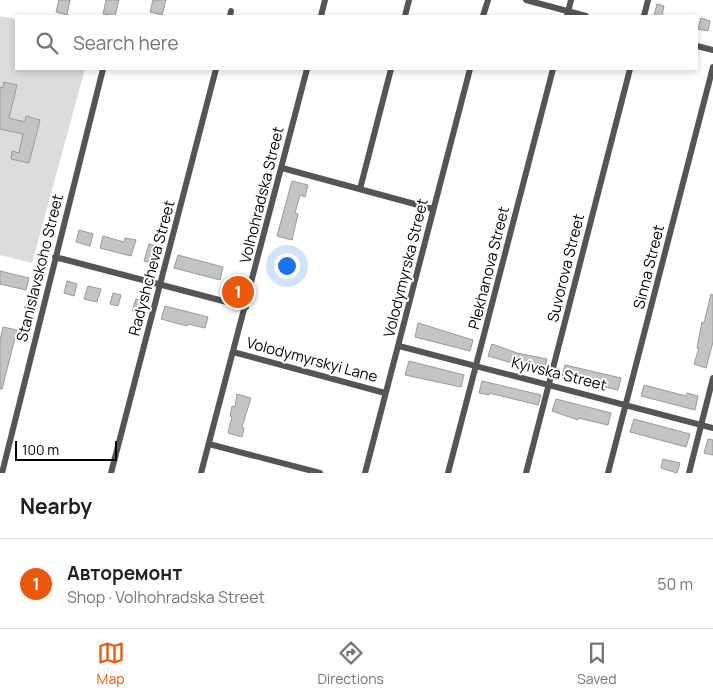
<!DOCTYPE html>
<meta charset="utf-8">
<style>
:root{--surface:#fff;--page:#f6f6f6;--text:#202124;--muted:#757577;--line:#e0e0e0;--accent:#ea580c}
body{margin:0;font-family:Manrope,sans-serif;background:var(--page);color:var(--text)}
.scale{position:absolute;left:15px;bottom:12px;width:102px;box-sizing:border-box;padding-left:5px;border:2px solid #000;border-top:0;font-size:14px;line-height:18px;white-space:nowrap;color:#000;-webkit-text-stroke:4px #fff;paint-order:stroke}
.you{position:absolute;left:286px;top:265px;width:18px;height:18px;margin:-12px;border:4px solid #fff;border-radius:50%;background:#1a73e8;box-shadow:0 0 0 8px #1a73e833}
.badge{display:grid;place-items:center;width:32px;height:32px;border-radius:50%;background:var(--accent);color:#fff;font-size:16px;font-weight:700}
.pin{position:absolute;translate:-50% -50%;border:2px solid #fff;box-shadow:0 1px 5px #0006}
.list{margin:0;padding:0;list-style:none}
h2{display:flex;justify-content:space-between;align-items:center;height:65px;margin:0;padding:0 20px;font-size:21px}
h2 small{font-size:16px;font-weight:400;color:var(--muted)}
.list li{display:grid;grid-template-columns:32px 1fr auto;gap:15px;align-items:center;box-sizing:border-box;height:90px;padding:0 20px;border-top:1px solid var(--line)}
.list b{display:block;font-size:19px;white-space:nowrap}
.list p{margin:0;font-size:16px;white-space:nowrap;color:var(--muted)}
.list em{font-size:16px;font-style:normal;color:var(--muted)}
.icon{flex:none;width:28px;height:28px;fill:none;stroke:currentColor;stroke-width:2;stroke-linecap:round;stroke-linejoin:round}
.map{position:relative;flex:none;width:713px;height:473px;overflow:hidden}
.search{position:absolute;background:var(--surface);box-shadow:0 2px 8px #0003;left:15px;right:15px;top:15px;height:55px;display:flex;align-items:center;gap:12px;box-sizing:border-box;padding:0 18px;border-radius:0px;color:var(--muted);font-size:19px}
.sheet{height:155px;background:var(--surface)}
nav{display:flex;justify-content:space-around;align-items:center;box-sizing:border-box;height:70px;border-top:1px solid var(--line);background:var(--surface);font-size:14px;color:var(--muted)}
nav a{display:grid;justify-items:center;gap:2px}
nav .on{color:var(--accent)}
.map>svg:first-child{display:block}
</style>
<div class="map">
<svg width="713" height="473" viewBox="0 0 713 473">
<rect width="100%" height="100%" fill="#fff"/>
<!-- green -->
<path fill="#dcdcdc" d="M0,16L16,19V69H85L32,263L0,255Z"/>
<!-- building -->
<path fill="#c4c4c4" stroke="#999" d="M59,0H70L67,15L56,12Z
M106,0H119L115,16L103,14Z
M153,0H166L162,15L150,12Z
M657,4L664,6L662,16H654Z
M701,18L710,21L708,31L698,29Z
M4,82L17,85L9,118L25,122L26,116L40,120L29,163L11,159L12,151L19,153L23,134L0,129V87L3,88Z
M292,181L308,185L305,197L300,195L295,213L298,214L292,240L277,236Z
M79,230L93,234L90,246L76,242Z
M103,236L124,242L125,238L136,240L131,256L100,248Z
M149,244L161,247L156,264L144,261Z
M178,255L223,267L220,280L174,268Z
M0,271L29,278L26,290L0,284Z
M67,281L77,284L74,296L64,293Z
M88,286L101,289L97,302L84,299Z
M113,293L121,295L118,306L110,304Z
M711,294L713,295V342L706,368L694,364L699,348H697L702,322L704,323Z
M136,299L146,302L143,314L132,311Z
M165,306L208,317L205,328L188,324L187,326L161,319Z
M418,323L473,340L470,351L415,337Z
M3,327L17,330L2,389H0V340Z
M492,344L517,353L547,359L544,372L488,356Z
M409,361L464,375L461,387L405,375Z
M565,365L621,378L618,390L562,377Z
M482,381L541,395L538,405L489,393V395L479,393Z
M644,385L686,396L687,393L698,396L695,410L641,396Z
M237,394L251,398L242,427L244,428L242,437L228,433L232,417L230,416L232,406L235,407Z
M556,399L611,413L608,425L578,418V420L552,411Z
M634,419L690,434L686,447L630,432Z
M708,439L713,440V455L704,453Z
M663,459L680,463L677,473L661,468Z"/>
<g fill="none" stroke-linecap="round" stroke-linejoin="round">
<!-- minor -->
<path stroke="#555" stroke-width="6" d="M526,0L586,16
M230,16L231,11
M321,16L325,0
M405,16L409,0
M483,16L488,0
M567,16L571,0
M644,16L648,0
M697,46L713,50
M282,168L433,209
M360,189L391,69
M55,257L246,307
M399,346L713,428
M233,352L385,393
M209,444L320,473
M2,473L103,69
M111,473L216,69
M201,473L307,69
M365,473L470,69
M448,473L553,69
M526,473L630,69
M608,473L713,67
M689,473L713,378"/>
</g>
<g text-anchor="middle" stroke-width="4" stroke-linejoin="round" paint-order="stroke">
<!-- street labels -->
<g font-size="15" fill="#000" stroke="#fff">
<text transform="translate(262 195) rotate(-76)" y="5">Volhohradska Street</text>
<text transform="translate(649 267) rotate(-76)" y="5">Sinna Street</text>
<text transform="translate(40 268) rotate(-76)" y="5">Stanislavskoho Street</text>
<text transform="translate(152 268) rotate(-75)" y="5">Radyshcheva Street</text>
<text transform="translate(406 268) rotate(-76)" y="5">Volodymyrska Street</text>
<text transform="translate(489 268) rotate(-76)" y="5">Plekhanova Street</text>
<text transform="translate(566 268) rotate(-76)" y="5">Suvorova Street</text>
<text transform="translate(312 360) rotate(15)" y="5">Volodymyrskyi Lane</text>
<text transform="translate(559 374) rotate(14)" y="5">Kyivska Street</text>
</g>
</g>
</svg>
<div class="scale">100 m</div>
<div class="you"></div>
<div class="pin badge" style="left:238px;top:292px">1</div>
<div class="search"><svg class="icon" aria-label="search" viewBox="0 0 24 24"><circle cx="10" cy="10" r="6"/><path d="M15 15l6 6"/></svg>Search here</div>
</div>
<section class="sheet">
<h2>Nearby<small></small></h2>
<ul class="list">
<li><span class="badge">1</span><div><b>Авторемонт</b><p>Shop · Volhohradska Street</p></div><em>50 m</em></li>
</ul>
</section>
<nav>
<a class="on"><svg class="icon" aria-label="map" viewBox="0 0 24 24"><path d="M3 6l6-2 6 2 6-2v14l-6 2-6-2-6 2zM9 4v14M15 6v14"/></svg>Map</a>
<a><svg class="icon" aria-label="directions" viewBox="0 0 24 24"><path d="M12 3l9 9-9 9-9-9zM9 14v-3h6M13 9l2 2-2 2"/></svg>Directions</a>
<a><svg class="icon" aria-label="saved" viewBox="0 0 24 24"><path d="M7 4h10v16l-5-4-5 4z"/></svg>Saved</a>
</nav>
